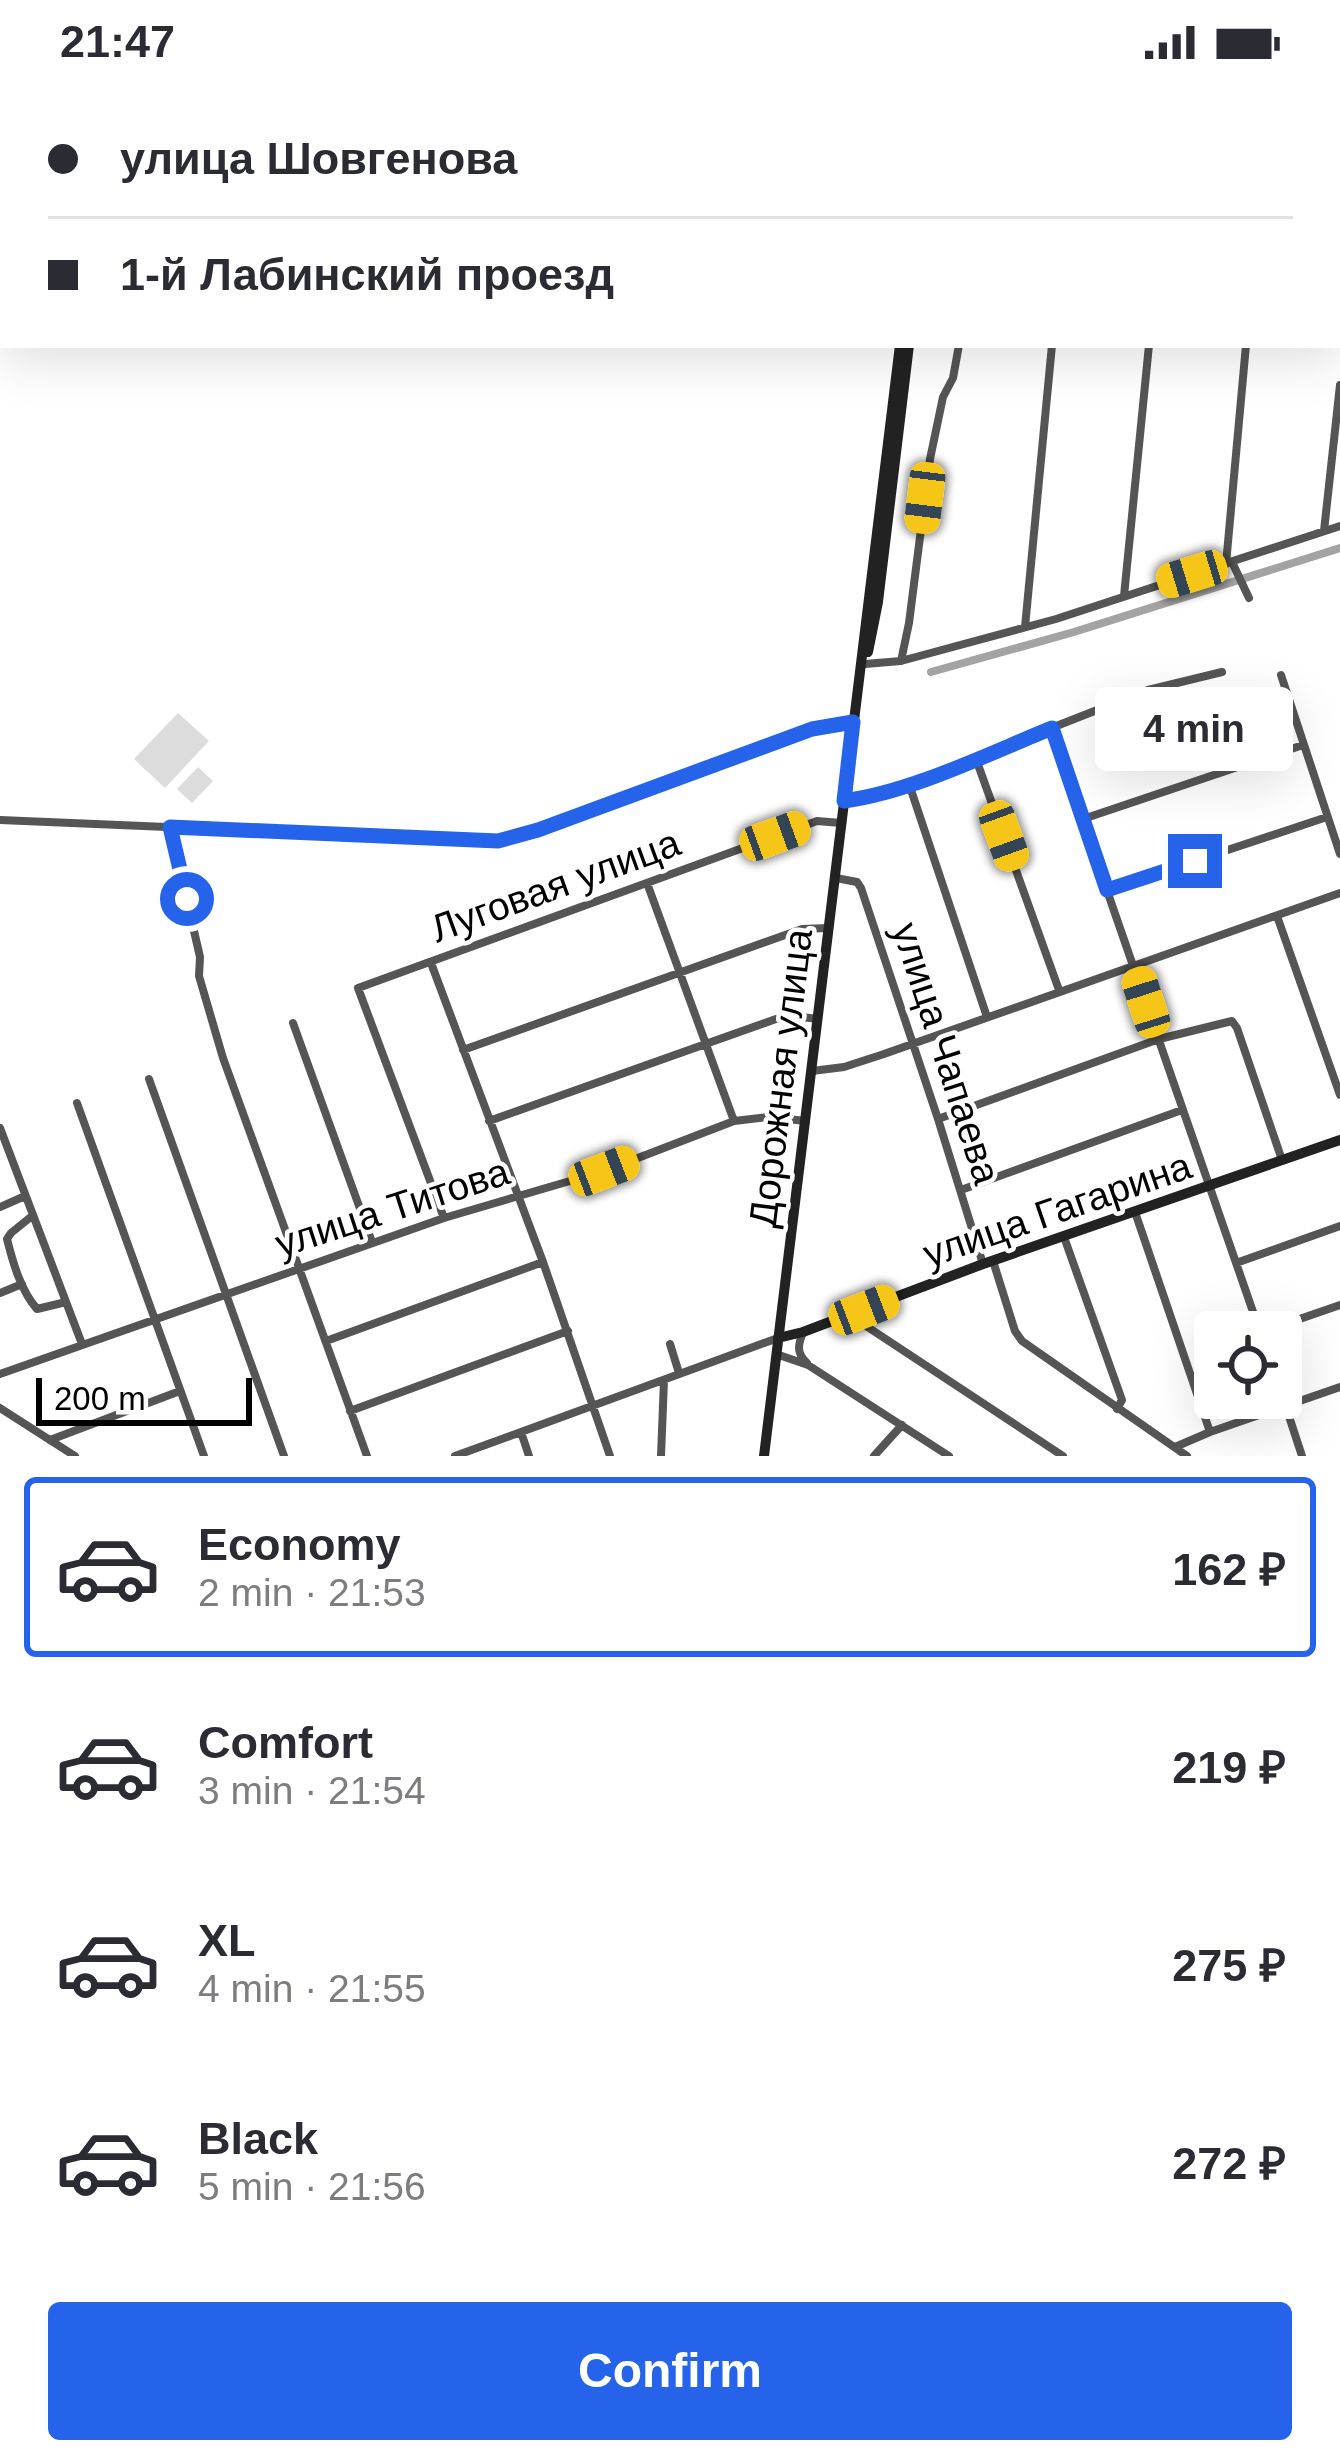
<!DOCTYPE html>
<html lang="en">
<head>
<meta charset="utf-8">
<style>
  body { margin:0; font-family:Helvetica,sans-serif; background:#f7f7f7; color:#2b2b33; height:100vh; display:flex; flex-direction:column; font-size:45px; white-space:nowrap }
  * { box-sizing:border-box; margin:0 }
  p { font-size:39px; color:#7c7c81 }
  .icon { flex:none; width:66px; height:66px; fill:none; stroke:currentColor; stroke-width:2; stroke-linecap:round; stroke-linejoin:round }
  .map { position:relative; height:1372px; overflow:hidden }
  .panel { display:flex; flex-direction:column; background:#fff; flex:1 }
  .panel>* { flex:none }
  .banner { position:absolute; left:0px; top:0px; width:1341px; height:264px; box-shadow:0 12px 48px #0002; display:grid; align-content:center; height:264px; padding:0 48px; background:#fff }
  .controls { position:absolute; left:1194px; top:1227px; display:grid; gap:24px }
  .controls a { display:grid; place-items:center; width:108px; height:108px; border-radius:12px; background:#fff; box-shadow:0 12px 48px #0002; font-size:60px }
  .scale { position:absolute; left:36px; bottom:30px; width:216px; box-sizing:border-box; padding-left:12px; border:6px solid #000; border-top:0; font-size:33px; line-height:42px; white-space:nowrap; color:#000; -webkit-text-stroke:9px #fff; paint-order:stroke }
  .end { position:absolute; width:54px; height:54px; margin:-27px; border:15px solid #2563eb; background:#fff; box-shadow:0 0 0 6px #fff }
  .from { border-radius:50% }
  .bubble { position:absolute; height:84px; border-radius:12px; background:#fff; box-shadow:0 12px 48px #0002; font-size:39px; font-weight:700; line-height:84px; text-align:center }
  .car { position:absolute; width:36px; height:72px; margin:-36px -18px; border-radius:15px; box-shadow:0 0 9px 3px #0007; background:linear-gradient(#f5c518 24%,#345 0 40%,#f5c518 0 76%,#345 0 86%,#f5c518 0) }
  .banner b { display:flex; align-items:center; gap:42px; height:114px; font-size:45px }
  .banner b+b { border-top:3px solid #e1e1e2 }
  .banner i { width:30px; height:30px; background:#2b2b33 }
  ul { padding:21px 0 0; list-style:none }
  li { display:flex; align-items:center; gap:36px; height:180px; margin:0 24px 18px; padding:0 24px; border:6px solid transparent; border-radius:12px }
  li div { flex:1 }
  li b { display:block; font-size:45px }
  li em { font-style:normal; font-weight:700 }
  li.selected { border-color:#2563eb }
  li>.icon { width:108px; height:108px; stroke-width:1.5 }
  .cta { display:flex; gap:24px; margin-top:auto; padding:24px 48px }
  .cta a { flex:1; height:138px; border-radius:12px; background:#2563eb; color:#fff; font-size:48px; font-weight:700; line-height:138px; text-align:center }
  .status { display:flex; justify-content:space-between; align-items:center; height:84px; padding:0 60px; background:#fff; direction:ltr }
  .status svg { height:33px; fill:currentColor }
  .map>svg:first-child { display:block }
</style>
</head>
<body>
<div class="status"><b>21:47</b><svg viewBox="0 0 49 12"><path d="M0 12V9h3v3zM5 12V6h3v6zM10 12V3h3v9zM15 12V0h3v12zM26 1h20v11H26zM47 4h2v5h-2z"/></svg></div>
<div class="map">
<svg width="1340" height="1372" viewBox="0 0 1340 1372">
  <rect width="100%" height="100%" fill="#fff"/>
  <path fill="#dcdcdc" d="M178,629l31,28 -44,47 -31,-29z
    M198,683l15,14 -21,22 -15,-14z"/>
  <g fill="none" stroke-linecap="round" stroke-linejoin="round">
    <path stroke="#a3a3a3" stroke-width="8" d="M931,588l143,-40 266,-84"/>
    <path stroke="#555" stroke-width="8" d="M739,0l5,3
      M318,3l3,-3
      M973,3v-3
      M1081,3v-3
      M1179,3l1,-3
      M1273,3v-3
      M1338,219h2
      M1324,447l16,-146
      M1232,478l17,36
      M1226,480l20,-219
      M1124,512l25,-251
      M1025,543l27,-282
      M901,577l8,-38 21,-164 13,-62 10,-19 6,-33
      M865,580l36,-3 155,-42 284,-93
      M1281,591l59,179
      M1051,645l209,603
      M976,675l83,231
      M909,700l78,233
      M844,717l23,-4 42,-13 239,-94 74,-18
      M1083,735l220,-74
      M0,736l498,21 46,-13 268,-99 41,-8
      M170,743l30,130 -1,19 24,82 144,398
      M836,794l21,4 4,6 77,231 45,145
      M647,799l87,238
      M1107,806l220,-73
      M1277,832l63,179
      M431,879l112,299 67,194
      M293,939l79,219
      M463,966l339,-121 26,-1
      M812,987l32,-4 40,-13 456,-161
      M149,995l135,377
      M77,1019l127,353
      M938,1035l221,-80 73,-18 5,7 45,132
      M489,1037l287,-102 18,-3 24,3
      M0,1044l82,216
      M961,1106l221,-80
      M0,1123l25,-11
      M1135,1128l75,220
      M32,1132l-21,17 -4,6c6,24 14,52 30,70l29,-7
      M444,1134l-86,-230 459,-167 24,2
      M1064,1153l58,163 -5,9
      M993,1177l22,70 7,10 165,115
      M1236,1179l104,-37
      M0,1209l22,-9
      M856,1229l7,11 200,132
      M803,1248c-5,13 -7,21 4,31
      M1262,1248l78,-27
      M326,1257l217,-79
      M670,1260l9,29
      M776,1270l32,11 141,91
      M0,1290l444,-156 160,-47 130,-50 34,-4 38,4
      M1281,1308l21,64
      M0,1324l75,48
      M350,1327l218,-80
      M521,1348l8,24
      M50,1356l130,-49
      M1175,1363l35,-15 130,-45
      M455,1372l323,-118
      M661,1372l3,-76
      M874,1372l28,-31"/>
    <path stroke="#222" stroke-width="10" d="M931,3l1,-3
      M941,3v-3
      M868,568l10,-50 31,-257
      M778,1254l25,-6 180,-68 357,-124
      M764,1372l136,-1111"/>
  </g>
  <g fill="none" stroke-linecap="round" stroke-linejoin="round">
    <path stroke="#2563eb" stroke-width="15" d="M187,815l-17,-72 328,14 40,-11 274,-101 41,-7 -9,79c67,-9 144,-47 208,-73l55,162 88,-29"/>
  </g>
  <g text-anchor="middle" stroke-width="9" stroke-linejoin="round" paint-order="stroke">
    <g font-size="39" fill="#000" stroke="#fff">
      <text transform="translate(555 801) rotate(-20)" y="14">Луговая улица</text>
      <text transform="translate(947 969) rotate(72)" y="14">улица Чапаева</text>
      <text transform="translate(780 994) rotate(-83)" y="14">Дорожная улица</text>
      <text transform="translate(392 1123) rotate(-18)" y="14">улица Титова</text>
      <text transform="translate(1057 1125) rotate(-19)" y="14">улица Гагарина</text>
    </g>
  </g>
</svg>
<div class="controls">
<a><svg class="icon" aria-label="locate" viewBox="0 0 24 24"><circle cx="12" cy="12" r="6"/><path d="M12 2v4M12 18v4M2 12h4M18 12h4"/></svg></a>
</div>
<div class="scale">200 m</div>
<i class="end from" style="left:187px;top:815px"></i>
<i class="end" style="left:1195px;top:777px"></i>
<div class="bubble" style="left:1095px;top:603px;width:198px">4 min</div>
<i class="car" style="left:925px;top:414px;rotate:187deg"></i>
<i class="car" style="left:1192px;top:490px;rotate:253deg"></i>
<i class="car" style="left:775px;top:752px;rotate:70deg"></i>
<i class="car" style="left:1004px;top:752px;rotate:160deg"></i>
<i class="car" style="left:1146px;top:918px;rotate:342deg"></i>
<i class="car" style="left:604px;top:1087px;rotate:69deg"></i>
<i class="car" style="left:864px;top:1226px;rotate:69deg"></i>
<div class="banner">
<b><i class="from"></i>улица Шовгенова</b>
<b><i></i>1-й Лабинский проезд</b>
</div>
</div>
<section class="panel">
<ul>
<li class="selected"><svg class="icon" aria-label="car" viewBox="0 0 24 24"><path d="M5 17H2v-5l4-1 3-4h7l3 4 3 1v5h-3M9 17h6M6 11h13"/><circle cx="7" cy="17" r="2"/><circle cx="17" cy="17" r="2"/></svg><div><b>Economy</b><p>2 min · 21:53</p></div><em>162 ₽</em></li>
<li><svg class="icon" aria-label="car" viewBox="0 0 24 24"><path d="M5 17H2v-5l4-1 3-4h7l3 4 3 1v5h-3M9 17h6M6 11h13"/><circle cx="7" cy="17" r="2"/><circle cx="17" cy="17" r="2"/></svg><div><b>Comfort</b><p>3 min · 21:54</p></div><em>219 ₽</em></li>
<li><svg class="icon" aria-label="car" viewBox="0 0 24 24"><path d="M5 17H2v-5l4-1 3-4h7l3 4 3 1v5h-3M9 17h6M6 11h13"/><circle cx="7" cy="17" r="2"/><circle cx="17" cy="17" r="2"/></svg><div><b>XL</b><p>4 min · 21:55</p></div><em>275 ₽</em></li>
<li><svg class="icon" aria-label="car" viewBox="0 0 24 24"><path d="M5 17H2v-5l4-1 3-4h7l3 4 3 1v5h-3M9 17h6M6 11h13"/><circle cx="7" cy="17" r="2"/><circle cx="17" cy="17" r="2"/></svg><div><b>Black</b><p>5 min · 21:56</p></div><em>272 ₽</em></li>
</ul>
<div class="cta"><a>Confirm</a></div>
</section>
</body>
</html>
